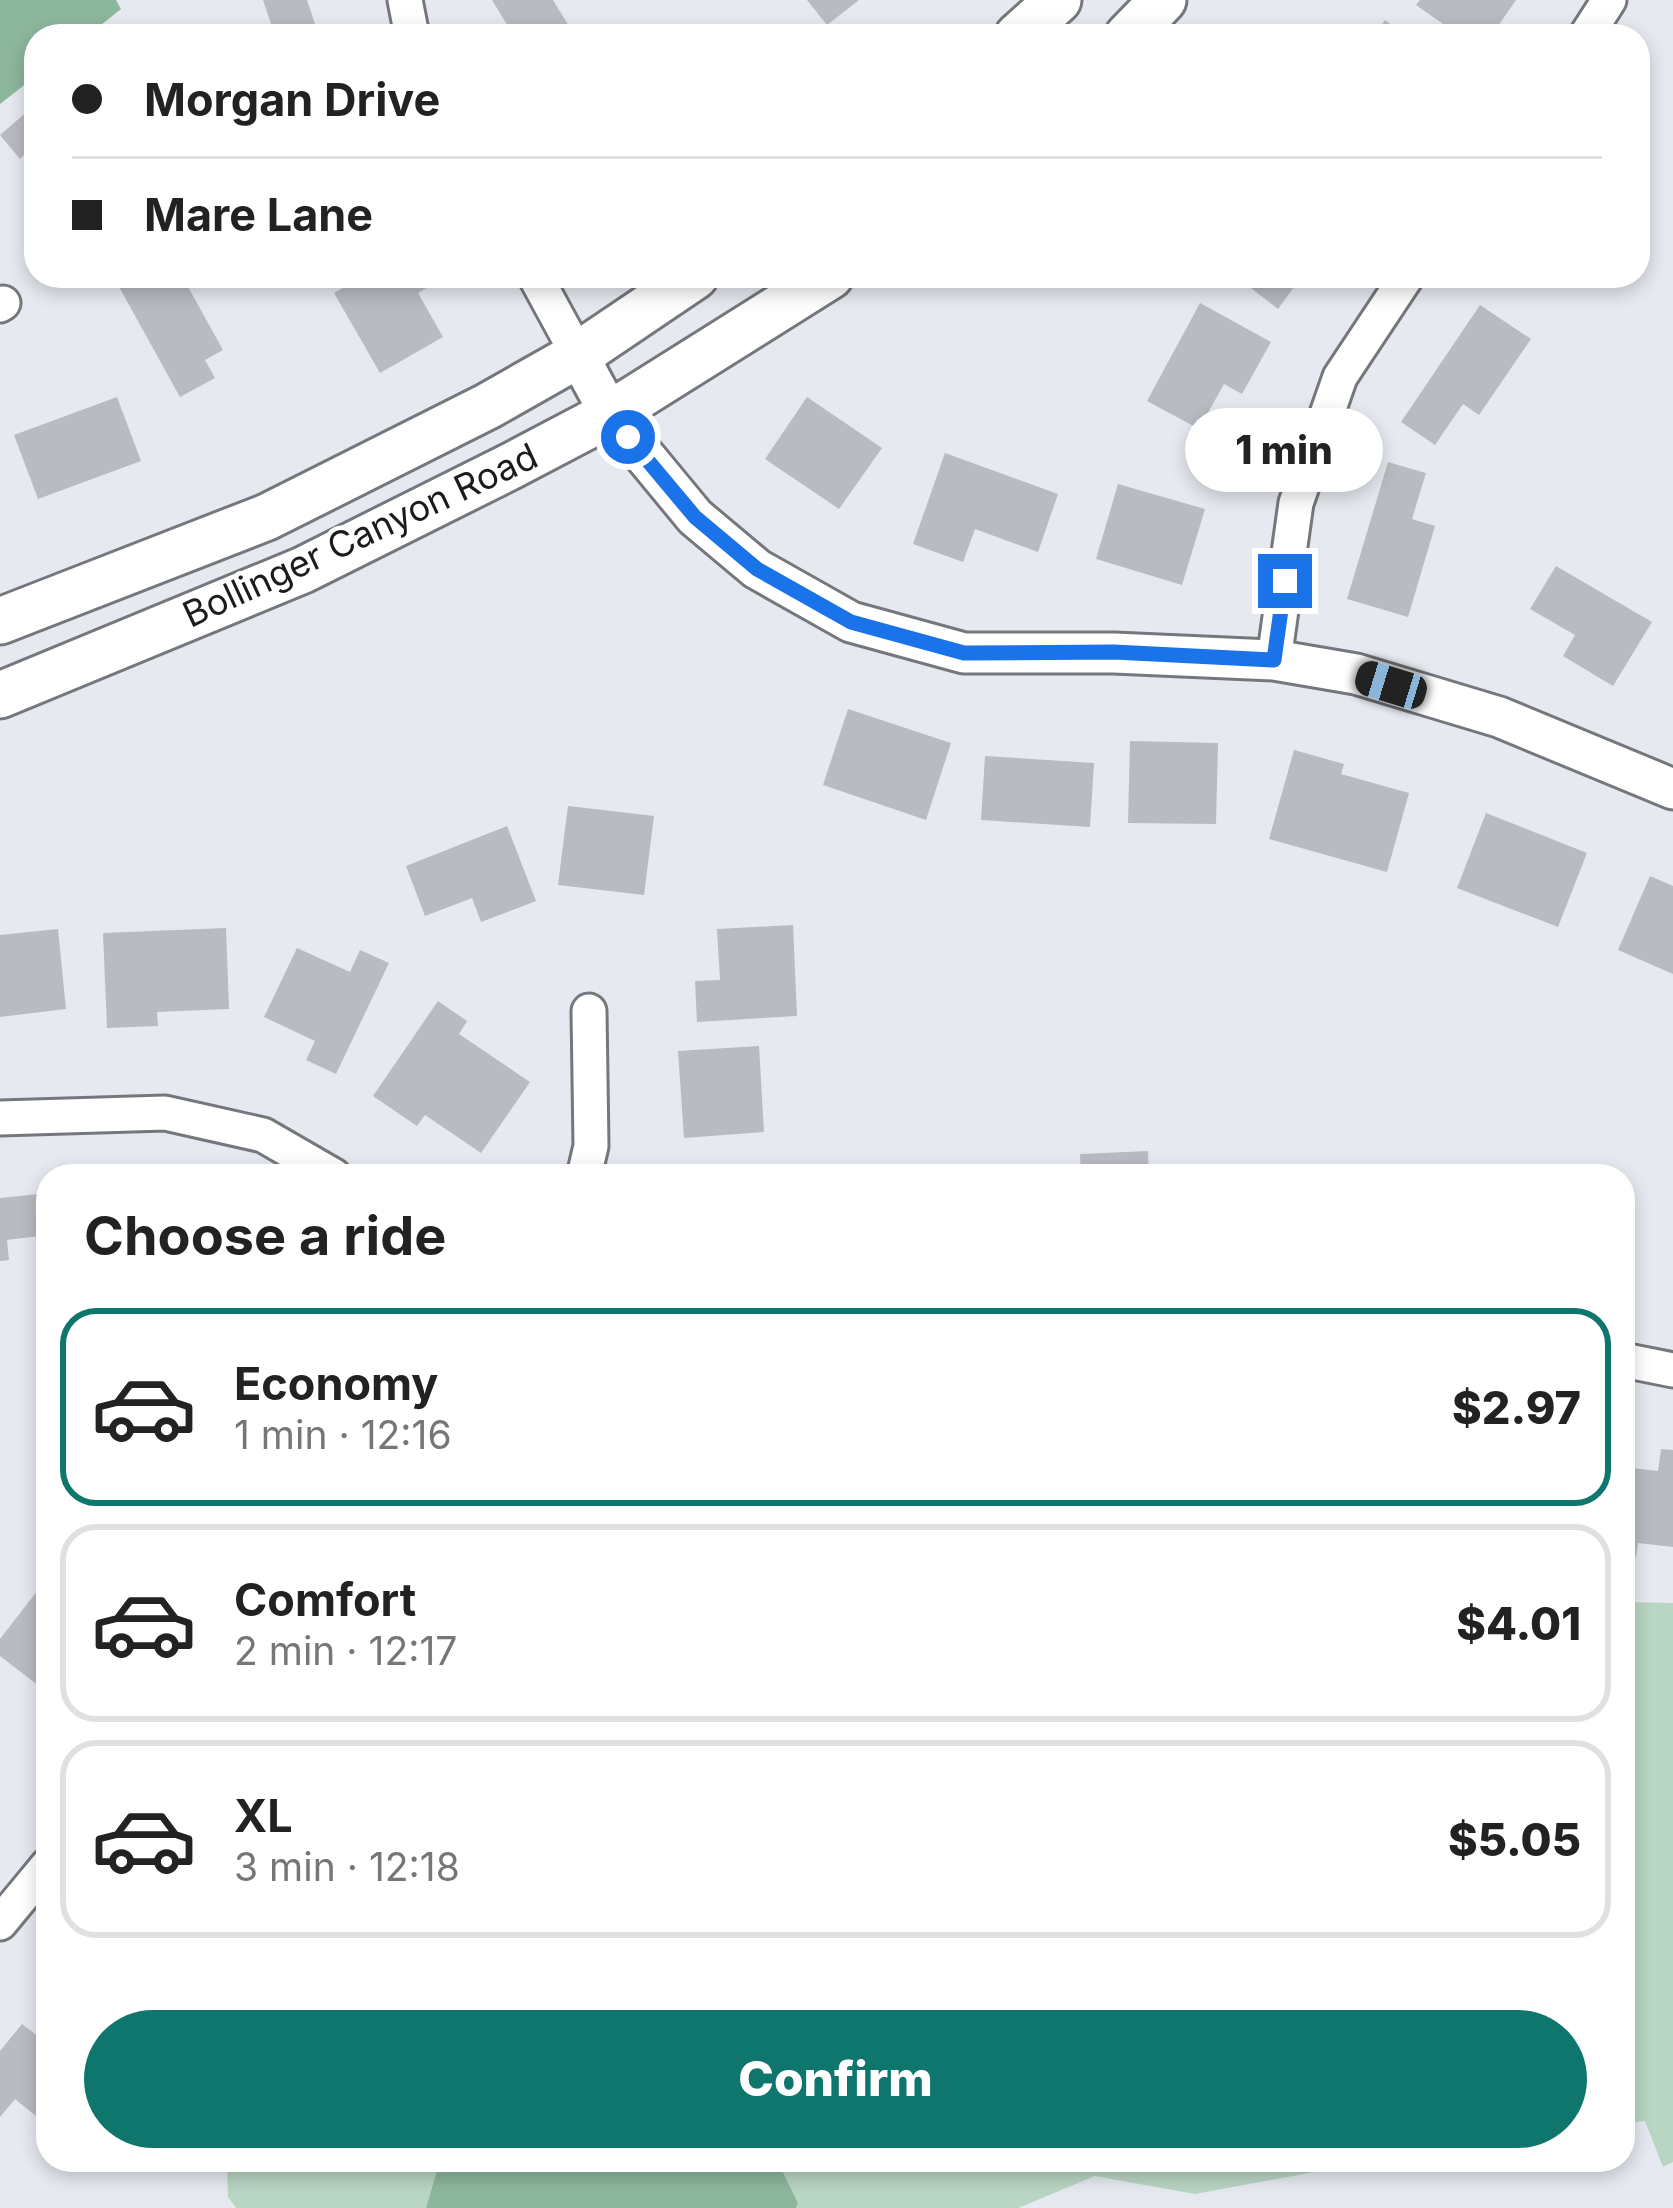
<!DOCTYPE html>
<html lang="en">
<head>
<meta charset="utf-8">
<style>
  body { margin:0; font-family:Inter,sans-serif; background:#f6f6f6; color:#222; height:100vh; display:flex; flex-direction:column; font-size:45px; white-space:nowrap }
  * { box-sizing:border-box; margin:0 }
  p { font-size:39px; color:#767676 }
  .icon { flex:none; width:66px; height:66px; fill:none; stroke:currentColor; stroke-width:2; stroke-linecap:round; stroke-linejoin:round }
  .map { position:relative; flex:1; overflow:hidden }
  .details { position:absolute; left:36px; top:1164px; width:1599px; height:1008px; display:flex; flex-direction:column; background:#fff; border-radius:36px; box-shadow:0 6px 18px #0003 }
  .details>* { flex:none }
  .hud { position:absolute; left:24px; top:24px; width:1626px; height:264px; border-radius:36px; box-shadow:0 6px 18px #0003; display:grid; align-content:center; height:264px; padding:0 48px; background:#fff }
  .end { position:absolute; width:54px; height:54px; margin:-27px; border:15px solid #1a73e8; background:#fff; box-shadow:0 0 0 6px #fff }
  .from { border-radius:50% }
  .bubble { position:absolute; height:84px; border-radius:42px; background:#fff; box-shadow:0 6px 18px #0003; font-size:39px; font-weight:800; line-height:84px; text-align:center }
  .car { position:absolute; width:36px; height:72px; margin:-36px -18px; border-radius:15px; box-shadow:0 0 9px 3px #0007; background:linear-gradient(#222 24%,#8ab4d8 0 40%,#222 0 76%,#8ab4d8 0 86%,#222 0) }
  .hud b { display:flex; align-items:center; gap:42px; height:114px; font-size:45px }
  .hud b+b { border-top:3px solid #e0e0e0 }
  .hud i { width:30px; height:30px; background:#222 }
  ul { padding:0; list-style:none }
  li { display:flex; align-items:center; gap:36px; height:198px; margin:0 24px 18px; padding:0 24px; border:6px solid #e0e0e0; border-radius:36px }
  li div { flex:1 }
  li b { display:block; font-size:45px }
  li em { font-style:normal; font-weight:800 }
  li.on { border-color:#0f766e }
  li>.icon { width:108px; height:108px; stroke-width:1.5 }
  h2 { padding:0 48px; font-size:54px; line-height:144px }
  .action { display:flex; gap:24px; margin-top:auto; padding:24px 48px }
  .action a { flex:1; height:138px; border-radius:72px; background:#0f766e; color:#fff; font-size:48px; font-weight:800; line-height:138px; text-align:center }
  .map>svg:first-child { display:block }
</style>
</head>
<body>
<div class="map">
<svg width="1673" height="2208" viewBox="0 0 1673 2208">
  <rect width="100%" height="100%" fill="#e6eaf0"/>
  <path fill="#b9d5c3" d="M1623,1602l50,1v559l-10,5 -18,-46 -22,2z
    M227,2160h213l-14,48h-190l-8,-11z
    M777,2160h602l-184,34 -100,-18 -77,32h-222l2,-5z"/>
  <path fill="#8db79c" d="M0,0h116l5,9 -34,27h-51v40l-36,28z
    M440,2160h337l21,43 -2,5h-370z"/>
  <path fill="#b8bbc1" d="M263,0h44l12,36h-44z
    M492,0h61l22,36h-61z
    M807,0h52l-32,25z
    M1420,0h96l-25,36h-31l-44,-31z
    M1385,20l21,16h-32z
    M36,104v61l-10,-12 -6,6 -20,-24z
    M113,276h69l41,74 -18,10 10,18 -35,19z
    M363,276h73l3,5 -21,12 25,44 -63,36 -46,-80z
    M1254,276h48l-24,33 -31,-24z
    M1200,303l71,39 -29,52 -18,-10 -25,45 -52,-28z
    M1480,305l51,34 -52,76 -16,-11 -28,41 -34,-23z
    M117,397l24,64 -103,38 -24,-64z
    M807,397l75,51 -43,61 -74,-50z
    M945,453l113,41 -20,58 -63,-23 -12,33 -50,-18z
    M1388,462l38,11 -14,46 23,7 -27,91 -61,-18z
    M1118,484l87,25 -23,76 -86,-26z
    M1556,566l96,56 -39,64 -50,-30 12,-21 -45,-26z
    M848,709l103,34 -25,77 -103,-35z
    M1130,741l88,2 -2,81 -88,-1z
    M1294,750l50,14 -3,10 68,19 -22,79 -118,-33z
    M985,756l109,7 -4,64 -109,-7z
    M568,806l86,10 -10,79 -86,-10z
    M1486,813l101,40 -29,74 -101,-39z
    M507,826l29,75 -55,21 -9,-24 -47,18 -19,-50z
    M1650,876l23,10v88l-55,-24z
    M793,925l4,91 -100,6 -2,-41 25,-1 -3,-51z
    M226,928l3,81 -72,3 1,14 -51,2 -4,-95z
    M58,929l8,80 -66,8v-82z
    M297,948l53,24 10,-22 29,13 -53,111 -30,-14 9,-19 -51,-24z
    M438,1001l29,20 -8,13 71,48 -49,71 -56,-38 -8,11 -44,-30z
    M759,1046l5,86 -80,6 -6,-87z
    M1148,1151l1,25h-68l-1,-22z
    M48,1193v42l-41,5 2,20 -9,1v-63z
    M1661,1449l12,1v97l-35,-4 -2,14 -13,-2v-88l35,4z
    M48,1577v97l-9,12 -39,-30v-17z
    M22,2024l26,20v82l-33,-27 -15,18v-66z"/>
  <g fill="none" stroke-linecap="round" stroke-linejoin="round">
    <g stroke="#74777c" stroke-width="39">
      <path id="minor" d="M405,0l7,36
        M1586,36l23,-36
        M535,276l43,79
        M0,305l3,-2
        M1274,660l22,-157 44,-126 67,-101
        M0,1118l165,-5 98,22 71,41
        M584,1176l7,-30 -2,-135
        M1623,1360l50,10
        M0,1923l48,-58"/>
    </g>
    <g stroke="#74777c" stroke-width="45">
      <path id="tertiary" d="M578,355l32,59 85,103 62,52 94,53 113,31h150l160,7 82,14 143,43 174,72"/>
    </g>
    <g stroke="#74777c" stroke-width="51">
      <path id="secondary" d="M1018,36l40,-36
        M1128,36l35,-36
        M0,621l267,-104 221,-111 90,-51 117,-79
        M0,695l303,-125 210,-105 97,-51 220,-138"/>
    </g>
    <use href="#minor" stroke="#fff" stroke-width="33"/>
    <use href="#tertiary" stroke="#fff" stroke-width="39"/>
    <use href="#secondary" stroke="#fff" stroke-width="45"/>
  </g>
  <g fill="none" stroke-linecap="round" stroke-linejoin="round">
    <path stroke="#1a73e8" stroke-width="15" d="M628,437l67,80 62,52 94,53 113,31 150,-1 160,8 11,-79"/>
  </g>
  <g text-anchor="middle" stroke-width="9" stroke-linejoin="round" paint-order="stroke">
    <g font-size="36" fill="#1a1b1d" stroke="#fff">
      <text transform="translate(360 535) rotate(-25)" y="13">Bollinger Canyon Road</text>
    </g>
  </g>
</svg>
<i class="end from" style="left:628px;top:437px"></i>
<i class="end" style="left:1285px;top:581px"></i>
<div class="bubble" style="left:1185px;top:408px;width:198px">1 min</div>
<i class="car" style="left:1391px;top:685px;rotate:287deg"></i>
<div class="hud">
<b><i class="from"></i>Morgan Drive</b>
<b><i></i>Mare Lane</b>
</div>
<section class="details">
<h2>Choose a ride</h2>
<ul>
<li class="on"><svg class="icon" aria-label="car" viewBox="0 0 24 24"><path d="M5 17H2v-5l4-1 3-4h7l3 4 3 1v5h-3M9 17h6M6 11h13"/><circle cx="7" cy="17" r="2"/><circle cx="17" cy="17" r="2"/></svg><div><b>Economy</b><p>1 min · 12:16</p></div><em>$2.97</em></li>
<li><svg class="icon" aria-label="car" viewBox="0 0 24 24"><path d="M5 17H2v-5l4-1 3-4h7l3 4 3 1v5h-3M9 17h6M6 11h13"/><circle cx="7" cy="17" r="2"/><circle cx="17" cy="17" r="2"/></svg><div><b>Comfort</b><p>2 min · 12:17</p></div><em>$4.01</em></li>
<li><svg class="icon" aria-label="car" viewBox="0 0 24 24"><path d="M5 17H2v-5l4-1 3-4h7l3 4 3 1v5h-3M9 17h6M6 11h13"/><circle cx="7" cy="17" r="2"/><circle cx="17" cy="17" r="2"/></svg><div><b>XL</b><p>3 min · 12:18</p></div><em>$5.05</em></li>
</ul>
<div class="action"><a>Confirm</a></div>
</section>
</div>
</body>
</html>
